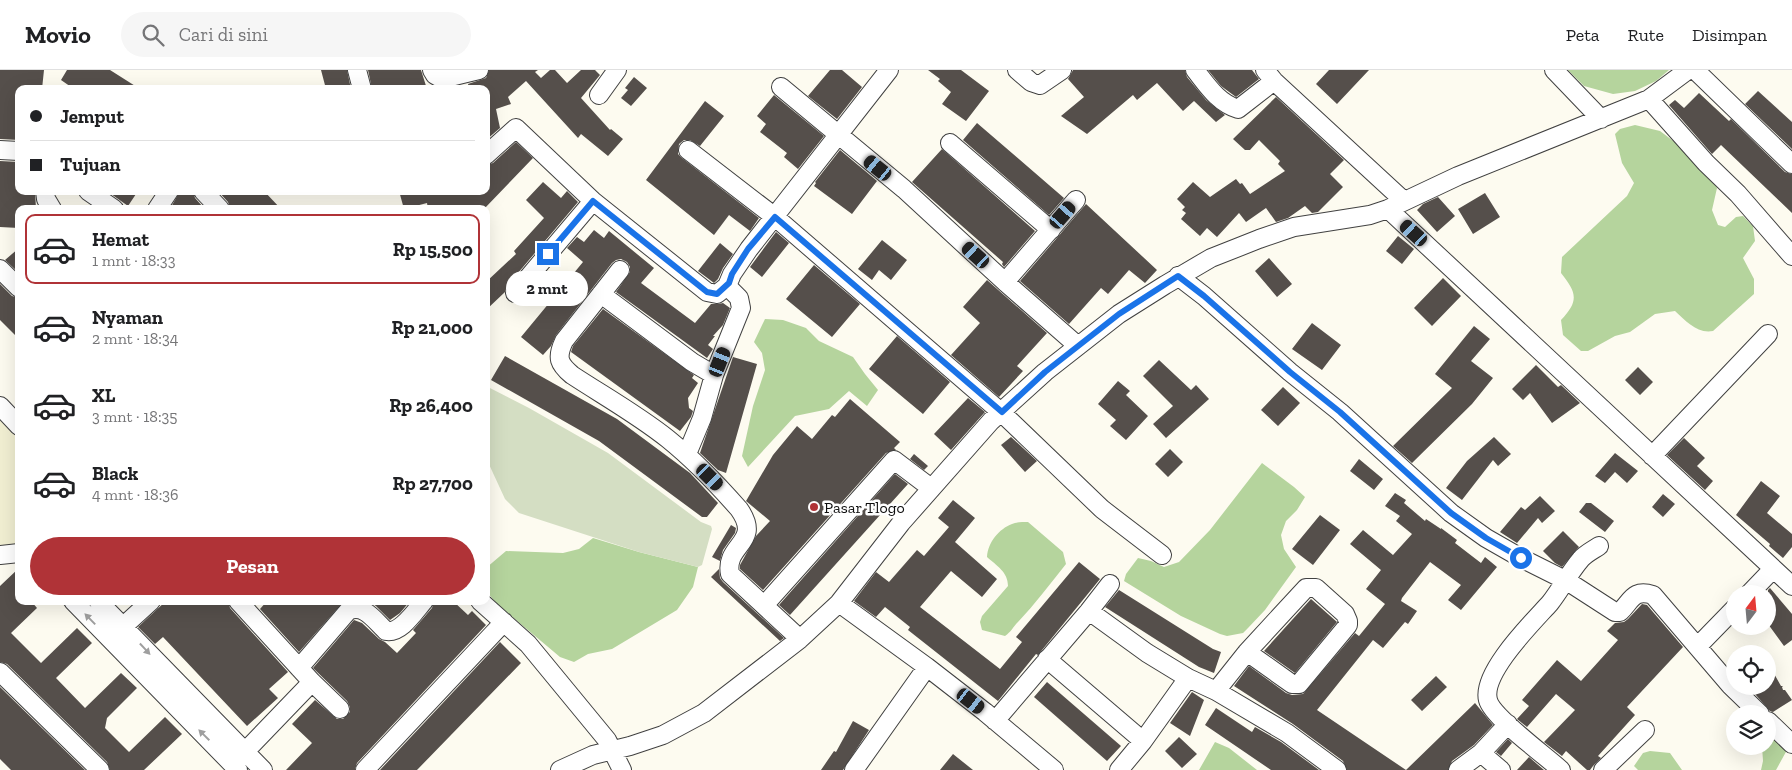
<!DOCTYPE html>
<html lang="id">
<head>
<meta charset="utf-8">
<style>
  body { margin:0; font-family:"Zilla Slab",serif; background:#f6f6f6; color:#202124; height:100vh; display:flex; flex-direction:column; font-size:19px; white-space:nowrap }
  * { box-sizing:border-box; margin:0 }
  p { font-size:16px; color:#757577 }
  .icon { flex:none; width:28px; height:28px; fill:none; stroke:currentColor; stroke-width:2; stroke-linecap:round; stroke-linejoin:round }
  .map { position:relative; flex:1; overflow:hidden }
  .panel { position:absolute; left:15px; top:135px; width:475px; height:400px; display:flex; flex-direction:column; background:#fff; border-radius:10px; box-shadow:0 5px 20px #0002 }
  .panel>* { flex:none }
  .banner { position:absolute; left:15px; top:15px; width:475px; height:110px; border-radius:10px; box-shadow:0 5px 20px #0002; display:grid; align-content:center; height:110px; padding:0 15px; background:#fff }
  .needle { width:32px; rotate:16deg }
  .controls { position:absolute; left:1726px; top:515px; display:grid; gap:10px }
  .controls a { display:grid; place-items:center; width:50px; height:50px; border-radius:50%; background:#fff; box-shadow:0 5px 20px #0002; font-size:25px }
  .end { position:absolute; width:22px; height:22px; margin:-11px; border:6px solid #1a73e8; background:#fff; box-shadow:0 0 0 2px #fff }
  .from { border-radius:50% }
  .bubble { position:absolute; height:35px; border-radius:18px; background:#fff; box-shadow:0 5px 20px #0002; font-size:16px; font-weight:700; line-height:35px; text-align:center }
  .car { position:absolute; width:15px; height:30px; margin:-15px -8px; border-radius:6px; box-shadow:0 0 4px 1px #0007; background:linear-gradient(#222 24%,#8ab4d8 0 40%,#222 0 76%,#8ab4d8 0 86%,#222 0) }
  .banner b { display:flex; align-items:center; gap:18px; height:48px; font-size:19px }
  .banner b+b { border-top:1px solid #e0e0e0 }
  .banner i { width:12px; height:12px; background:#202124 }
  ul { padding:9px 0 0; list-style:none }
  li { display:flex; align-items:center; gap:15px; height:70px; margin:0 10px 8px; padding:0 5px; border:2px solid transparent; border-radius:10px }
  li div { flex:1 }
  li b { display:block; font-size:19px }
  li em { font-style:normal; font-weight:700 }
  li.on { border-color:#b03337 }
  li>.icon { width:45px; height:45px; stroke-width:1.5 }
  .action { display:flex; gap:10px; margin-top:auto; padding:10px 15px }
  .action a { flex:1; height:58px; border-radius:30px; background:#b03337; color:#fff; font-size:20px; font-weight:700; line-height:58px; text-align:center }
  header { display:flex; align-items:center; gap:30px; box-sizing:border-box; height:70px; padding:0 25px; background:#fff; border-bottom:1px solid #e0e0e0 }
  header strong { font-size:24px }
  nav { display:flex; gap:28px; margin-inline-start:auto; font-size:18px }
  .search { width:350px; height:45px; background:#f6f6f6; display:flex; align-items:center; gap:12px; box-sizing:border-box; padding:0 18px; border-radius:28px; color:#757577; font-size:19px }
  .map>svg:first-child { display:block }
</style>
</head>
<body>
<header>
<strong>Movio</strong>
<div class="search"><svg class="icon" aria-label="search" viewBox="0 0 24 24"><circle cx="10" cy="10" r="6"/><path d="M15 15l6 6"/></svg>Cari di sini</div>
<nav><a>Peta</a><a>Rute</a><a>Disimpan</a></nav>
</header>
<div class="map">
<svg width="1792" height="700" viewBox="0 0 1792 700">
  <rect width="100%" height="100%" fill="#fdfbf0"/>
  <path fill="#f1efd2" d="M0,350l19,19v106l-19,1z"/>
  <path fill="#b5d49d" d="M1568,0h101l-13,11 -21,10 -22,3 -29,-8z
    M1635,55l25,6 40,30 17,27 -5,22 6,15 7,2 11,-10 7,-1 10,10 2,15 -12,17 11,21v15l-41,37c-16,3 -27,-10 -38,-20l-20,3 -25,18 -15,4 -27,15h-7l-18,-16 -2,-15c18,-19 16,-27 0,-47l1,-16 65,-61 7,-13 -12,-20 -7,-29 5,-5z
    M765,249l18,1 23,8 13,13 34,16 12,17 13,16 -11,16 -18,-15 -20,18 -34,7 -47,51 -6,-11 11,-50 12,-36 -3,-17 -8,-11z
    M1262,393l32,24 11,10 -8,13 -11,11 -5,14 3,14 12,18 -31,43 -17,18 -5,5 -16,3 -7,-2 -39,-18 -57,-35 2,-7 12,-16 13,3 13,6 15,-5 31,-32z
    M1028,452l35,30 3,12c-16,20 -31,40 -48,58 -5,5 -7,10 -13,14l-23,-6 -2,-8 2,-6 26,-30c0,-14 -11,-20 -21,-29 1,-15 12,-28 25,-33 5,-2 11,-2 16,-2z
    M593,468l46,14 59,15 -5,20 -16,23 -65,39 -24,5 -14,8 -14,-5 -63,-53 -11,-13v-23l20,-17 57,2 16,-4z
    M1771,666l16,14 -11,20h-15l2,-9 -1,-15h6v-8z
    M1215,672l14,6 28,22h-58z
    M1650,681l20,2 12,17h-44l-4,-4 9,-13z"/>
  <path fill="#d4dec3" d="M486,316l43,22 79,45 93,69 10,4 1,3 -10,36 -4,2 -59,-15 -120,-39 -14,-14 -18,-39z"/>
  <path fill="#554f4b" d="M0,0h44l-2,19h-23v51l-19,-1z
    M67,0h43l30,19h-66l-13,-9z
    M321,0h26l4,19h-25z
    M368,0h53l6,19h-55z
    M489,0h49l-3,2 6,6 9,-8h5l12,13 14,-13h14l5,5 -19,23 29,32 1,-1 12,10 -15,17 -27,-22 -3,4 -52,-57 -18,16 3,7 -15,5 4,19 -14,12v-51h-17l-1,-5 18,-6z
    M830,0h12l20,17 -25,32 -29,-23z
    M928,0h33l28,21 -23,30 -24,-17 9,-12 -13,-11 2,-2z
    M1073,0h112l2,7 19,23 19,15 -9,7 -22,-21 -11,10 -26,-28 -20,17 -4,-5 -46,39 -26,-18 23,-19 -16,-18z
    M1208,0h44l7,9 -23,18 -15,-11z
    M1329,0h40l-32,34 -21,-20z
    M634,7l13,11 -16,18 -10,-8 7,-8 -3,-2z
    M1758,21l34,31v27l-47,-45z
    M1699,23l30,28 2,-2 54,53 7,2v39l-71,-68 -9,9 -43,-49 6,-5 9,8z
    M774,25l50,41 -26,33 -14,-12 3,-4 -27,-21 6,-8 -9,-8z
    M1276,27l68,63 -14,14 13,13 -25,25 -6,1 -7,-7 -17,12 -12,4 -10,-14 -20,14 -7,-9 -22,24 -10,-9 -7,8 -19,-17 5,-6 -4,-3 3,-3 -8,-8 16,-17 17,15 26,-18 4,5 2,-1 8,11 35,-23 -7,-7 2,-3 -21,-21 -9,10h-5l-12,-11z
    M705,31l19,15 -24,30 -10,-6h-6l-5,4 -1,10 4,4 77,60 -9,13 -21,-16 -15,20 -68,-55z
    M977,53l87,75 -15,17 -86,-75z
    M516,72l17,16 -49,51h-56l-1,-6 -23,6 -5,-18h87v-26l7,-2z
    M942,79l93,82 -31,36 -2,-3 1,-2 -91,-80z
    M840,80l37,31 -25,33 -38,-28 2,-3 -1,-1z
    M0,91l19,1v29h16l1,18h-17v19l-19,-1z
    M543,112l18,16 6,-7 11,11 -71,84 -2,6 -19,18v-28l30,-28 -2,-3 30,-33 -18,-18z
    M107,121h31l-10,15z
    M180,121h13l2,7 8,9 -1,2h-32z
    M218,121h46l17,18h-51l-2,-7z
    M1485,123l15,24 -27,17 -15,-25z
    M1438,127l17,19 -18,16 -20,-22 6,-6z
    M1086,134l71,66 -12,13 -16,-13 -21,24 -7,-6 -32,36 -49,-43z
    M594,160l10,8 5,-7 45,37 -13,15 54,40 16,-19h8l4,-1 7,5 -7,17 -10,11h2l-7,9 5,4 -6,9 -91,-66 14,-20v-5l-3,-5 -6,-3 -5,1 -4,3 -56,72 -5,11 -8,9 -22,-18 62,-75 -16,-14 10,-11 7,5z
    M776,162l13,11 -27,34 -12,-10z
    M1398,166l16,13 -12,15 -16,-13z
    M882,170l25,20 -16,20 -12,-10 -7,10 -14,-11z
    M720,173l13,11 -10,14 -5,11 -4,4 -16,-12z
    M19,178v25l-14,-13z
    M1269,188l23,26 -15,13 -22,-26z
    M814,195l46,39 -28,33 -46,-38z
    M1443,208l18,18 -29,30 -18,-18z
    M987,210l60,53 -30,33 6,5 -24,26 -48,-42 29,-32 -17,-16z
    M0,214l12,12 7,2v41l-19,-19z
    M603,239l91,66 -2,3 6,5 -10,15 1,10 4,3 -2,6 -11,14 -109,-79 2,-6z
    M1312,253l29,22 -19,25 -30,-21z
    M1474,256l16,13 -19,22 22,17 -21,26 -60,59 -19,-17 59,-58 -17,-14z
    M897,266l53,46 -27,32 -54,-45z
    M505,286l112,63 73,54 28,30 -11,14h-5l-103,-76 -108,-61z
    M733,287l24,7 -31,109 -8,-3 -18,-17z
    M1159,290l32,30 5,-5 13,14 -43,39 -13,-14 20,-18 -30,-30z
    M1536,295l22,22 3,-2 19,18 -28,20 -22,-30 -7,7 -11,-11z
    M1638,297l15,15 -13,13 -15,-15z
    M1118,311l12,10 -4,4 22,21 -22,24 -16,-14 6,-6 -18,-16z
    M1283,317l17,16 -22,23 -17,-16z
    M968,328l17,14 -34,38 -17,-16z
    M850,329l50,43 -6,6 2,2 -10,3 -123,137 -23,-21v-4l16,-29 14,-15 -24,-20 27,-46 24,-29 15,13 20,-24 3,2z
    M1011,367l26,24 -12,11 -24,-27z
    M1494,367l17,17 -13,12 -5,-6 -31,40 -16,-12 21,-27z
    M1684,368l21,20 -8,8 16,15 -8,9 -38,-35z
    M1170,379l13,13 -15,15 -13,-13z
    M1615,383l23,18 -11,12 -12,-11 -10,11 -10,-7z
    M914,384l14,12 -4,4 -14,-11z
    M1359,389l24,20 -9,11 -24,-19z
    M895,404l13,10 -118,131 -11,-10z
    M1761,411l19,15 -13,17 25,21v13l-9,11 -14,-12 1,-2 -34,-29z
    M1395,423l11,7 -2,3 21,18 1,-2 15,10v-1l16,12 -2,3 26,20 4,-6 12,10 -36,43 -13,-10 13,-15 -31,-23 -28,36 -1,3 16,10 -9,13 -3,-2 -22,26 -10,-8 -56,70 89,60h-59l-4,-9 -50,-37 -59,-38 15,-20 37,27 6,2 11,-1 52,-61 4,3 26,-32 -19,-15 15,-19 -31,-26 13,-14 30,25 19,-21 -16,-13 4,-5 -15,-10z
    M1663,424l12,10 -12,13 -11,-10z
    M1540,426l15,15 -13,12 -4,-5 -21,25 -17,-11 21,-25 4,3z
    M953,430l22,18 -20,24 42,37 -15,18 -31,-26 -31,36 80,62 22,-27 -6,-5 63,-75 21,17 -62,76 -2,-1 -38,47 -90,-71 2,-3 -25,-20 -9,10 -22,-16 22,-29 13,10 28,-32 7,6 25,-29 -11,-9z
    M1586,433h5l23,18 -9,11 -26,-20z
    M1320,445l20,15 -27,35 -21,-16z
    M731,455l5,3 -1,5 -12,17 -3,11 -8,-4z
    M1563,461l16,16 -17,20 -7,-4 -12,-12z
    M19,498v33h12l6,7 -26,25 30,30 36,-35 15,15 -36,35 29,30 36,-35 16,15 -30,30 -2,10 24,24 36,-35 17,17 -38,36h-34l-3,-8 -100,-98 -7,-2v-76z
    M719,499l1,9 3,4 61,56 -4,3 -69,-64z
    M1770,518l22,26v26l-8,6 -16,-22v-34z
    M1119,520l94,59 8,3 -7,21 -15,-6 -94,-60z
    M1311,529l26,23 -42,51 -31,-22z
    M166,531h62l2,7 58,64 -19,17 9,9 -31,28 -84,-89 -8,7 -17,-17z
    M267,531h77l-45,51 -39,-43z
    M368,531h42l-10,12 -10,7 -14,-14z
    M434,531h19l15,14 4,-4 14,14 -129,138 -2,7h-69l26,-27 -20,-19 23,-24 22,19h6l7,-7v-5l-3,-6 -34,-33 41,-48 8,3 17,16 6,3 12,11 19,-20 -3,-3 19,-22z
    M1642,534l5,1 36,42 -56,60 8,8 -37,41 3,2 -8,8 -3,4h-3l-21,-19 -4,5 -18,-14 31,-32 -19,-16 -29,33 -10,-8 12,-13 -7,-6 35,-40 24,21 37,-41 -11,-9 8,-8 9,-1 4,-3z
    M500,572l21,21 -104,107h-37z
    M1768,593l13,23h2l-1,1 1,3h2l7,10 -19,12 -3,-1 -22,-25h20z
    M1436,606l11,11 -25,24 -11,-11z
    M1047,612l74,64 -14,15 -73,-64z
    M0,617l85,83h-74l-11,-11z
    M1192,622l12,8 -14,36 -20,-13z
    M1475,633l18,22 -19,20 -22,16 -4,9h-42z
    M1216,638l36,24 3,-5 26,15 38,28h-48l-66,-45z
    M853,651l16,9 -26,40h-22l13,-19 2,1z
    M1179,667l18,17 -15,14 -17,-17z
    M1508,669l4,4 -11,13 -5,-4z
    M953,684l20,16h-33z
    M1529,687l8,7 7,6h-27z"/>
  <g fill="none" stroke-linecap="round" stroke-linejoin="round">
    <g stroke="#414141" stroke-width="20">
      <path id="minor" d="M357,0l5,19
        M432,0l3,5 7,4 37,-9
        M1017,0l14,12 9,3 22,-15
        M1195,0c12,15 23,33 43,39l36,-28
        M1265,0l9,11 130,120
        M1554,0l47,49
        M1695,0l97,94
        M781,17l123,102 101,93 73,64
        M599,25l18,-25
        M1649,29l57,64 32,31 54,62
        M950,73l101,87
        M0,80l19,1
        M688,80l87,67 227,196 100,96 60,46
        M486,85l30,-27 77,73 114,91 10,2 10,-8
        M45,121l1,8 6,10
        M88,121l26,18
        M203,121l17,18
        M157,139l12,-18
        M1388,139l404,377
        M0,199l19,19
        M620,200l-56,71c-8,17 -5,23 8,34 32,21 66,40 96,64 26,21 49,45 71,70 24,34 -15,35 -9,65l70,65
        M1178,206l26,20 86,76 50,40 111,101 35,25 35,20 46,23 48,31h5c12,-12 13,-23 33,-17l77,90 30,29
        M1005,212l71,-82
        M515,223l78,-92
        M601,224l91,68 22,13 -12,43 -15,36
        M714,305l27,-67 -2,-10 -12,-12 5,-12 17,-25 140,-179
        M0,336l19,20
        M1652,386l116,-122
        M0,485l19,-2
        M1749,524l24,-25
        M73,531l165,169
        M98,531l165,169
        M238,531l74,81 28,27
        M480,531l48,43 79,96 15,30
        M768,531l126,-141 37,28
        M839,533l88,64 58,45 69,58
        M1089,541l21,-27
        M116,563l35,-32
        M1698,576l37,-38
        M1047,589l96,82
        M299,598l49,-57c16,-8 27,10 38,20 15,3 29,-20 38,-30
        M0,602l100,98
        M1216,621l31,-39 59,-64h10l29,26 3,7v4l-49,59h-7l-45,-32
        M995,651l94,-110 58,42 41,25 28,13 71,42 50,37
        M1768,651l24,23
        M1481,683l27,-29
        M236,691l76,-79
        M365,700l139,-148
        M560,700l33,-15 37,-9 33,-11 41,-22 96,-74 39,-36 62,-80 90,-102 54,-49 74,-58 46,-29 46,-27 48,-19 35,-12 76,-12 18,-6 70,-33 191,-77 39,-29
        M854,700l73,-103
        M1119,700l24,-29 45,-63
        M1458,700l23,-17 20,17
        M1561,700c-15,-14 -69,-53 -73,-70 -7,-27 45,-78 62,-97 11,-14 19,-30 31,-44 4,-5 12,-9 18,-13
        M1603,700l42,-40"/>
    </g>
    <use href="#minor" stroke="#fff" stroke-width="18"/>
  </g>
  <defs><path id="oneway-solid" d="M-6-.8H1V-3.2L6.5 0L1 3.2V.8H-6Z" transform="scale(1.25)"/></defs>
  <g fill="#9f9f9f">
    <use href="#oneway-solid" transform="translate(90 549) rotate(-134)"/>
    <use href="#oneway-solid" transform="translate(145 579) rotate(47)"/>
    <use href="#oneway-solid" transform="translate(204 665) rotate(-135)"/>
  </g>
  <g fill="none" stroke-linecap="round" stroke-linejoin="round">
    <path stroke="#1a73e8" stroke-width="6" d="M548,184l45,-53 114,91 10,2 12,-11 3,-9 16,-25 27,-32 227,195 43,-40 74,-58 59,-38 26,20 86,76 50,40 111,101 35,25 35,20"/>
  </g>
  <circle fill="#b03337" stroke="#fff" stroke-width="2" cx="814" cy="437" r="5"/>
  <g text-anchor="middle" stroke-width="5" stroke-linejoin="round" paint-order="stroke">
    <g font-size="16" fill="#0e0e0e" stroke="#fff" text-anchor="start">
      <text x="824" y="443">Pasar Tlogo</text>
    </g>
  </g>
</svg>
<div class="controls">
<a><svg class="needle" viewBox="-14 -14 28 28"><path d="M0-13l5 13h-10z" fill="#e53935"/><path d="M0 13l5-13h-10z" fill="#757577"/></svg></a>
<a><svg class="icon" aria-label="locate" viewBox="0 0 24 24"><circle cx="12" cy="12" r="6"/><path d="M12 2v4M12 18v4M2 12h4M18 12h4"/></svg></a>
<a><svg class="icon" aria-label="layers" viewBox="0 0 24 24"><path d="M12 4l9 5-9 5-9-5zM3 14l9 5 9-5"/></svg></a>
</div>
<i class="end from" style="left:1521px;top:488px"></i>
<i class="end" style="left:548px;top:184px"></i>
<div class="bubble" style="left:506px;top:201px;width:82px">2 mnt</div>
<i class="car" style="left:878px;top:98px;rotate:309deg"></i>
<i class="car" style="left:1063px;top:145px;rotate:41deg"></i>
<i class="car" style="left:1414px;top:163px;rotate:312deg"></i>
<i class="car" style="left:976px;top:185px;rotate:312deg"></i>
<i class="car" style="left:720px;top:292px;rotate:22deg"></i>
<i class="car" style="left:710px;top:407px;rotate:135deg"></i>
<i class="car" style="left:971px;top:631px;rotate:128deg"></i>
<div class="banner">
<b><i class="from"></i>Jemput</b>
<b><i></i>Tujuan</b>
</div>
<section class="panel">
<ul>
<li class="on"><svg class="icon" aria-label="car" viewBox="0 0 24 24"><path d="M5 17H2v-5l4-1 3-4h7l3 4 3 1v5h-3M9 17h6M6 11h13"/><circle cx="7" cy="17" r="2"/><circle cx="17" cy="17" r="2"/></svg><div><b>Hemat</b><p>1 mnt · 18:33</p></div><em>Rp 15,500</em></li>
<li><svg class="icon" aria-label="car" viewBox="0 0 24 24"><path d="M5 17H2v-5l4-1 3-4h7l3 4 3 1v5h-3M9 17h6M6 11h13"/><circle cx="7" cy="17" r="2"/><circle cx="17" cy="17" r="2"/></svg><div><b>Nyaman</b><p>2 mnt · 18:34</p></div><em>Rp 21,000</em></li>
<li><svg class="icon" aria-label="car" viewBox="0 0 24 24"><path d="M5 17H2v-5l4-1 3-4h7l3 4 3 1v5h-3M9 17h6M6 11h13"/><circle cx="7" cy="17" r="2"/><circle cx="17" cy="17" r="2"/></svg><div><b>XL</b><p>3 mnt · 18:35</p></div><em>Rp 26,400</em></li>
<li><svg class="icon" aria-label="car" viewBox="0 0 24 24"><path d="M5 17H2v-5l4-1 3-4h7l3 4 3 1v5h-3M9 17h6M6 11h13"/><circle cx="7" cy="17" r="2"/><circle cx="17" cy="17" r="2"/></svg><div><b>Black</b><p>4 mnt · 18:36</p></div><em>Rp 27,700</em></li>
</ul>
<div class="action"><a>Pesan</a></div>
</section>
</div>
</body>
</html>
